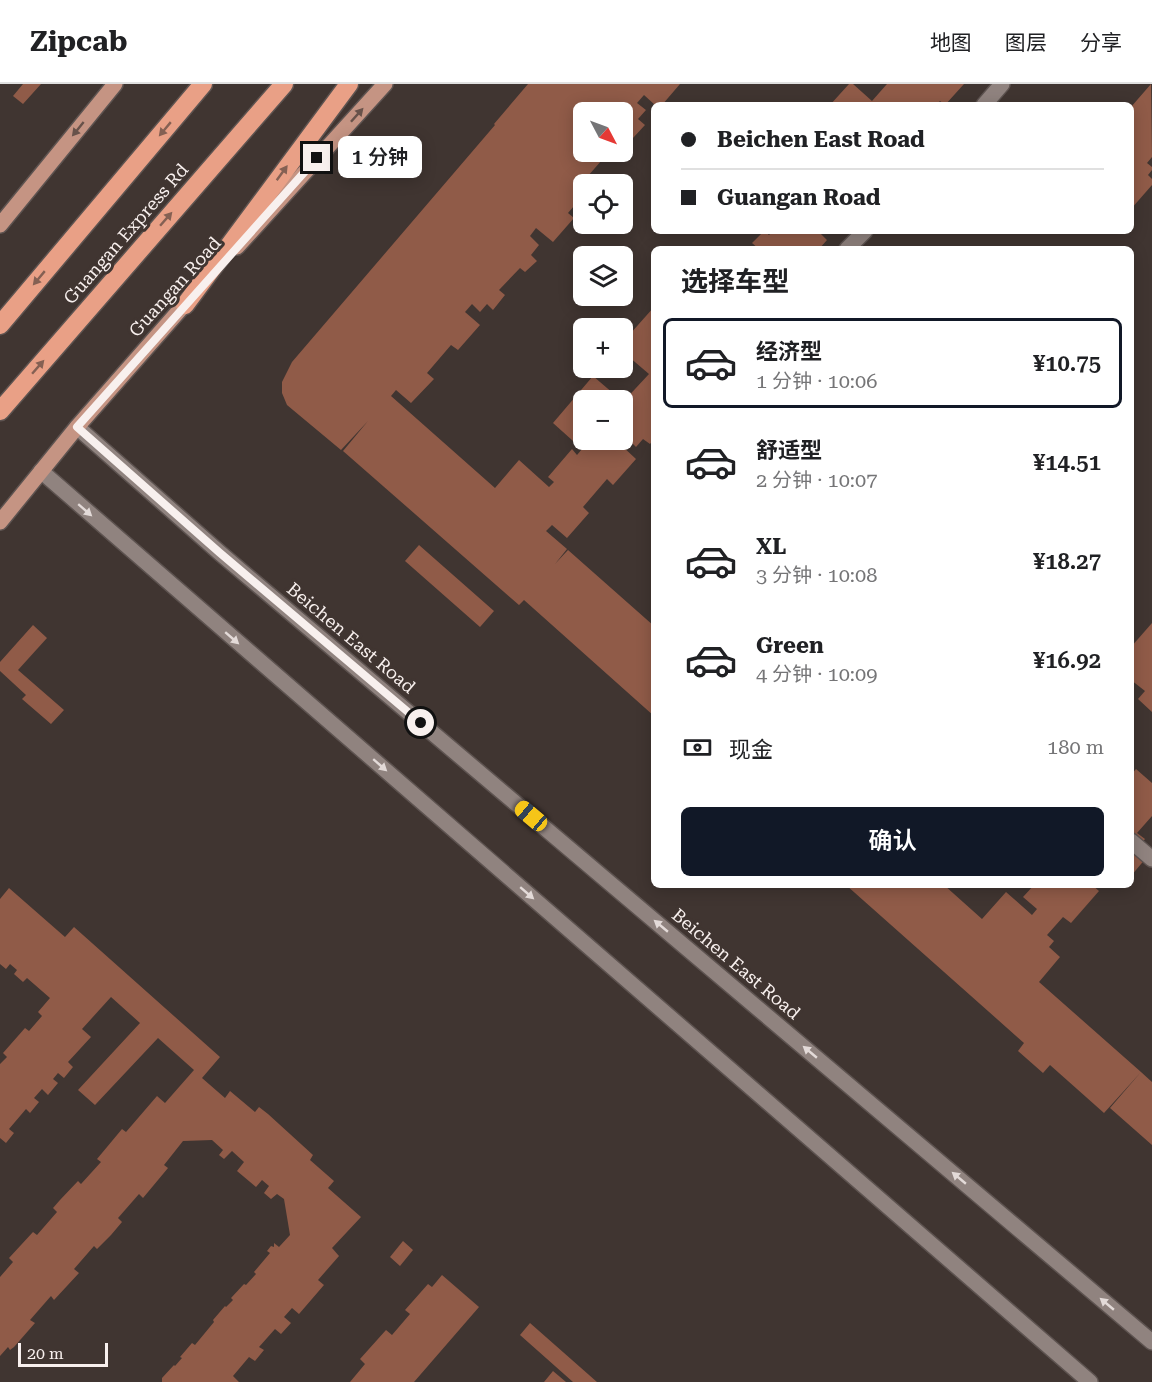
<!DOCTYPE html>
<html lang="zh">
<head>
<meta charset="utf-8">
<style>
  body { margin:0; font-family:"Roboto Serif","Noto Sans SC",serif; background:#f6f6f6; color:#202124; height:100vh; display:flex; flex-direction:column; font-size:22px; white-space:nowrap }
  * { box-sizing:border-box; margin:0 }
  p { font-size:20px; color:#757577 }
  .icon { flex:none; width:33px; height:33px; fill:none; stroke:currentColor; stroke-width:2; stroke-linecap:round; stroke-linejoin:round }
  .map { position:relative; flex:1; overflow:hidden }
  .panel { position:absolute; left:651px; top:162px; width:483px; height:642px; display:flex; flex-direction:column; background:#fff; border-radius:9px; box-shadow:0 3px 15px #0003 }
  .panel>* { flex:none }
  .top-card { position:absolute; left:651px; top:18px; width:483px; height:132px; border-radius:9px; box-shadow:0 3px 15px #0003; display:grid; align-content:center; height:132px; padding:0 30px; background:#fff }
  .needle { width:39px; rotate:131deg }
  .tools { position:absolute; left:573px; top:18px; display:grid; gap:12px }
  .tools a { display:grid; place-items:center; width:60px; height:60px; border-radius:9px; background:#fff; box-shadow:0 3px 15px #0003; font-size:30px }
  .scale { position:absolute; left:18px; bottom:15px; width:90px; box-sizing:border-box; padding-left:6px; border:3px solid #f8f0ee; border-top:0; font-size:16px; line-height:21px; white-space:nowrap; color:#f8f0ee; -webkit-text-stroke:4px #403531; paint-order:stroke }
  .end { position:absolute; width:27px; height:27px; margin:-14px; border:8px solid #f8f0ee; background:#111; box-shadow:0 0 0 3px #111 }
  .from { border-radius:50% }
  .bubble { position:absolute; height:42px; border-radius:9px; background:#fff; box-shadow:0 3px 15px #0003; font-size:20px; font-weight:600; line-height:42px; text-align:center }
  .car { position:absolute; width:18px; height:36px; margin:-18px -9px; border-radius:8px; box-shadow:0 0 4px 2px #0007; background:linear-gradient(#f5c518 24%,#345 0 40%,#f5c518 0 76%,#345 0 86%,#f5c518 0) }
  .top-card b { display:flex; align-items:center; gap:21px; height:57px; font-size:22px }
  .top-card b+b { border-top:2px solid #e0e0e0 }
  .top-card i { width:15px; height:15px; background:#202124 }
  ul { padding:0; list-style:none }
  li { display:flex; align-items:center; gap:18px; height:90px; margin:0 12px 9px; padding:0 18px; border:3px solid transparent; border-radius:9px }
  li div { flex:1 }
  li b { display:block; font-size:22px }
  li em { font-style:normal; font-weight:600 }
  li.current { border-color:#111827 }
  li>.icon { width:54px; height:54px; stroke-width:1.5 }
  h2 { padding:0 30px; font-size:27px; line-height:72px }
  .pay { display:flex; align-items:center; gap:15px; height:66px; padding:0 30px; font-size:22px }
  .pay p { margin-inline-start:auto }
  .cta { display:flex; gap:12px; margin-top:auto; padding:12px 30px }
  .cta a { flex:1; height:69px; border-radius:9px; background:#111827; color:#fff; font-size:24px; font-weight:600; line-height:69px; text-align:center }
  header { display:flex; align-items:center; gap:36px; box-sizing:border-box; height:84px; padding:0 30px; background:#fff; border-bottom:2px solid #e0e0e0 }
  header strong { font-size:28px }
  nav { display:flex; gap:33px; margin-inline-start:auto; font-size:21px }
  .map>svg:first-child { display:block }
</style>
</head>
<body>
<header>
<strong>Zipcab</strong>
<nav><a>地图</a><a>图层</a><a>分享</a></nav>
</header>
<div class="map">
<svg width="1152" height="1298" viewBox="0 0 1152 1298">
  <rect width="100%" height="100%" fill="#403531"/>
  <path fill="#905b48" d="M23,0h18l-18,20 -10,-8z
    M528,0h152l-18,21h-7l-11,-10 -7,8 9,7 -8,9 7,6 -12,13 -7,-6 -4,4v-24h-38v40h25l-36,41 7,6 -12,14 6,5 -21,24 -17,-14 -6,8 9,9 -8,10 6,6 -12,11 -5,-4 -21,22 6,5 -12,15 -6,-6 -7,8 -8,-8 -7,8 15,13 -22,25 -7,-5 -24,28 7,6 -23,24 -15,-13 -5,6 104,92 24,-28 30,27 5,-5 -6,-5 24,-28 5,6 5,-6 -29,-26 40,-47 28,24h-37v40h38v-37l27,-29 -27,-23v-8l32,-36v132l-4,5 -7,-5 -7,8 -8,-8 -6,7 14,13 -23,26 -6,-6 -24,28 6,6 -22,25 -15,-13 -6,6 21,18 -12,15 13,-14 86,76v90l-130,-116 -5,5 -176,-154 25,-30 -27,29 -54,-45 -5,-12v-11l10,-20 203,-237 -1,-1z
    M849,0h4l19,17 15,-17h77l-19,21 -5,-4 -4,4h-106z
    M1151,0l1,73 -5,6 5,4v3l-4,5 4,4v6l-21,24v-102z
    M764,147l5,4 4,-4h45l9,9 -8,9h-60l-7,-6z
    M419,461l75,66 -14,16 -75,-66z
    M1152,539v89l-14,-13 7,-8 -14,-11v-33z
    M33,541l14,13 -29,32 46,40 -13,14 -29,-25 4,-4 -26,-24v-9z
    M1136,685l16,14v33l-15,17 8,6 -4,5 10,8 -20,24v-101z
    M846,801h98l38,34 24,-27 26,23 5,-6 -14,-12 11,-12h58l7,6 -28,32 -8,-6 -16,18 7,6 -5,6 11,10 -21,25 102,90 -37,41 -54,-48 -7,8 -25,-22 6,-8z
    M9,804l56,49 9,-10 146,130 -18,21 23,20 5,-7 25,21 4,-5 9,7 45,41 -3,5 24,21 -6,7 33,29 -29,31 7,8 -21,24 6,5 -25,29 -7,-6 -8,9 7,6 -10,11 -6,-5 -16,18 5,3 -9,11 -6,-4 -16,19 6,6h-77v-4l12,-13 1,1 7,-8 -2,-1 12,-14 3,2 19,-23 -1,-2 12,-14 1,1 7,-7 -2,-2 13,-14 2,1 10,-11 -2,-2 16,-19 -3,-2 4,-5 3,1v-4l5,4 11,-12 -6,-36 -7,-5 -6,5 -7,-6 5,-7 -7,-6 -6,7 -19,-16 7,-9 -12,-11 -8,8 -5,-4 4,-5 -11,-10 -29,1 -19,24 4,3 -25,30 -4,-4 -21,24 4,4 -11,13 -14,14 -3,-3 -20,23 5,4 -25,27 -3,-4 -21,24 5,3 -21,24 -4,3 -2,-3 -8,9v-79l13,-15 -4,-4 24,-26 4,3 20,-23 -4,-4 7,-8 18,-19 3,3 20,-22 -4,-3 25,-30 4,3 31,-36 8,7 29,-33 -36,-32 -63,67 -17,-15 62,-67 -29,-26 -29,32 9,8 -23,25 5,5 -9,11 -6,-5 -5,6 5,4 -10,12 -6,-6 -8,9 5,4 -9,11 -4,-4 -17,20 5,4 -8,10 -6,-5v-74l7,-7 -4,-4 22,-25 4,3 13,-15 -4,-4 12,-14 -23,-20 -4,4 -9,-8 3,-4 -7,-6 -4,5 -6,-5v-65z
    M1141,988l11,10v63l-42,-37z
    M403,1157l10,9 -13,16 -10,-9z
    M442,1191l37,32 -65,75h-64l15,-18 -5,-5 26,-29 6,5 18,-21 -5,-4 23,-26 4,3z
    M530,1239l67,59h-24l-53,-47z
    M553,1287l13,11h-22z"/>
  <g fill="none" stroke-linecap="round" stroke-linejoin="round">
    <g stroke="#5d5350" stroke-width="18">
      <path id="minor" d="M984,21l18,-21
        M847,165l18,-18
        M77,343l143,126 932,789
        M41,387l1049,911
        M1131,757l21,18"/>
    </g>
    <g stroke="#5d5350" stroke-width="18">
      <path id="major" d="M0,141l115,-141
        M237,163l148,-163
        M0,438l77,-95 115,-131"/>
    </g>
    <g stroke="#5d5350" stroke-width="21">
      <path id="highway" d="M185,221l164,-221
        M0,241l203,-241
        M0,327l284,-327"/>
    </g>
    <use href="#minor" stroke="#90837f" stroke-width="15"/>
    <use href="#major" stroke="#c59483" stroke-width="15"/>
    <use href="#highway" stroke="#e9a086" stroke-width="18"/>
  </g>
  <defs><path id="oneway-solid" d="M-6-.8H1V-3.2L6.5 0L1 3.2V.8H-6Z" transform="scale(1.5)"/></defs>
  <g fill="#68524a">
    <use href="#oneway-solid" transform="translate(357 31) rotate(-48)"/>
    <use href="#oneway-solid" transform="translate(78 45) rotate(129)"/>
  </g>
  <g fill="#846053">
    <use href="#oneway-solid" transform="translate(165 45) rotate(130)"/>
    <use href="#oneway-solid" transform="translate(282 89) rotate(-54)"/>
    <use href="#oneway-solid" transform="translate(166 135) rotate(-49)"/>
    <use href="#oneway-solid" transform="translate(39 194) rotate(130)"/>
    <use href="#oneway-solid" transform="translate(38 283) rotate(-49)"/>
  </g>
  <g fill="#e3dad8">
    <use href="#oneway-solid" transform="translate(85 426) rotate(41)"/>
    <use href="#oneway-solid" transform="translate(232 554) rotate(41)"/>
    <use href="#oneway-solid" transform="translate(380 681) rotate(41)"/>
    <use href="#oneway-solid" transform="translate(527 809) rotate(41)"/>
    <use href="#oneway-solid" transform="translate(661 842) rotate(-140)"/>
    <use href="#oneway-solid" transform="translate(810 968) rotate(-140)"/>
    <use href="#oneway-solid" transform="translate(959 1094) rotate(-140)"/>
    <use href="#oneway-solid" transform="translate(1107 1220) rotate(-140)"/>
  </g>
  <g fill="none" stroke-linecap="round" stroke-linejoin="round">
    <path stroke="#f8f0ee" stroke-width="8" d="M317,74l-240,269 143,126 201,170"/>
  </g>
  <g text-anchor="middle" stroke-width="6" stroke-linejoin="round" paint-order="stroke">
    <g font-size="18" fill="#f8f0ee" stroke="#403531">
      <text transform="translate(126 150) rotate(-49)" y="6">Guangan Express Rd</text>
      <text transform="translate(175 203) rotate(-48)" y="6">Guangan Road</text>
      <text transform="translate(351 554) rotate(40)" y="6">Beichen East Road</text>
      <text transform="translate(736 880) rotate(40)" y="6">Beichen East Road</text>
    </g>
  </g>
</svg>
<div class="tools">
<a><svg class="needle" viewBox="-14 -14 28 28"><path d="M0-13l5 13h-10z" fill="#e53935"/><path d="M0 13l5-13h-10z" fill="#757577"/></svg></a>
<a><svg class="icon" aria-label="locate" viewBox="0 0 24 24"><circle cx="12" cy="12" r="6"/><path d="M12 2v4M12 18v4M2 12h4M18 12h4"/></svg></a>
<a><svg class="icon" aria-label="layers" viewBox="0 0 24 24"><path d="M12 4l9 5-9 5-9-5zM3 14l9 5 9-5"/></svg></a>
<a>+</a>
<a>−</a>
</div>
<div class="scale">20 m</div>
<i class="end from" style="left:421px;top:639px"></i>
<i class="end" style="left:317px;top:74px"></i>
<div class="bubble" style="left:338px;top:52px;width:84px">1 分钟</div>
<i class="car" style="left:531px;top:732px;rotate:310deg"></i>
<div class="top-card">
<b><i class="from"></i>Beichen East Road</b>
<b><i></i>Guangan Road</b>
</div>
<section class="panel">
<h2>选择车型</h2>
<ul>
<li class="current"><svg class="icon" aria-label="car" viewBox="0 0 24 24"><path d="M5 17H2v-5l4-1 3-4h7l3 4 3 1v5h-3M9 17h6M6 11h13"/><circle cx="7" cy="17" r="2"/><circle cx="17" cy="17" r="2"/></svg><div><b>经济型</b><p>1 分钟 · 10:06</p></div><em>¥10.75</em></li>
<li><svg class="icon" aria-label="car" viewBox="0 0 24 24"><path d="M5 17H2v-5l4-1 3-4h7l3 4 3 1v5h-3M9 17h6M6 11h13"/><circle cx="7" cy="17" r="2"/><circle cx="17" cy="17" r="2"/></svg><div><b>舒适型</b><p>2 分钟 · 10:07</p></div><em>¥14.51</em></li>
<li><svg class="icon" aria-label="car" viewBox="0 0 24 24"><path d="M5 17H2v-5l4-1 3-4h7l3 4 3 1v5h-3M9 17h6M6 11h13"/><circle cx="7" cy="17" r="2"/><circle cx="17" cy="17" r="2"/></svg><div><b>XL</b><p>3 分钟 · 10:08</p></div><em>¥18.27</em></li>
<li><svg class="icon" aria-label="car" viewBox="0 0 24 24"><path d="M5 17H2v-5l4-1 3-4h7l3 4 3 1v5h-3M9 17h6M6 11h13"/><circle cx="7" cy="17" r="2"/><circle cx="17" cy="17" r="2"/></svg><div><b>Green</b><p>4 分钟 · 10:09</p></div><em>¥16.92</em></li>
</ul>
<div class="pay"><svg class="icon" aria-label="cash" viewBox="0 0 24 24"><path d="M3 7h18v10H3z"/><circle cx="12" cy="12" r="2"/></svg>现金<p>180 m</p></div>
<div class="cta"><a>确认</a></div>
</section>
</div>
</body>
</html>
